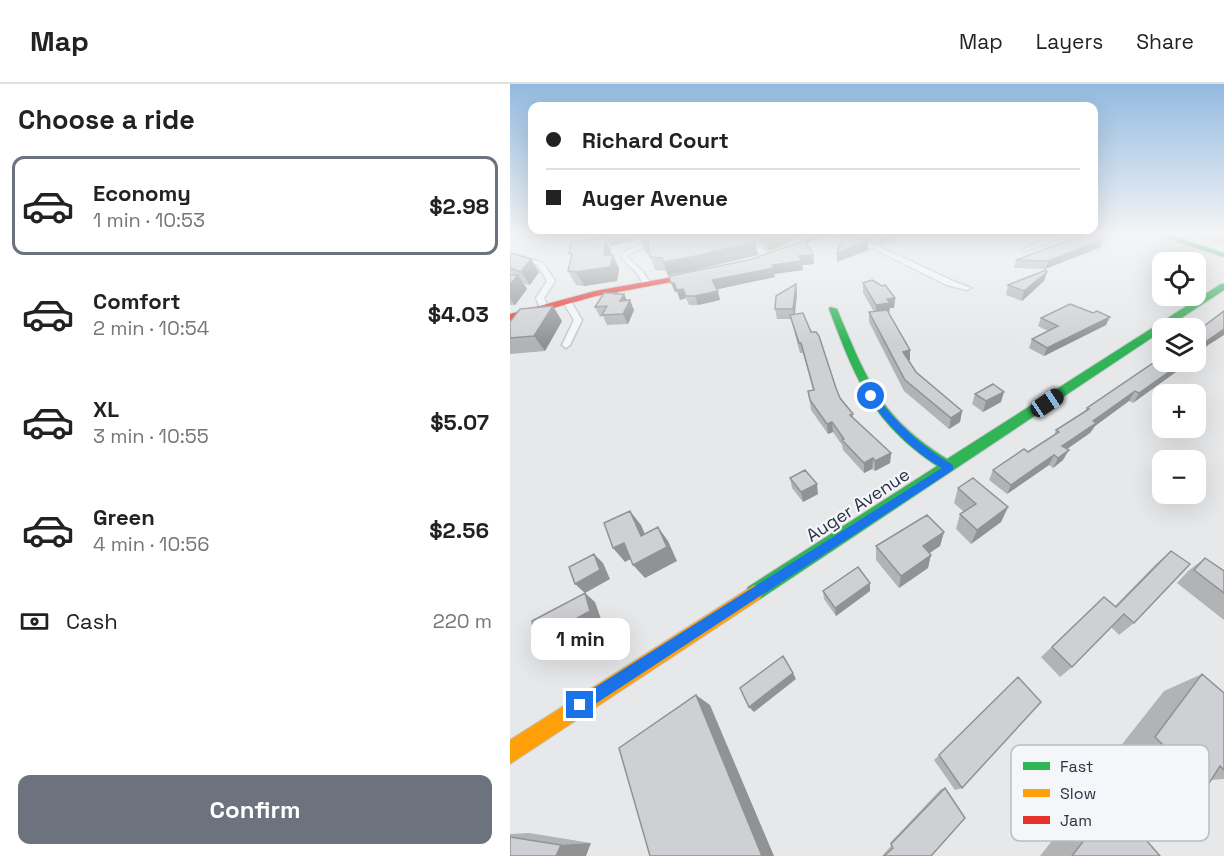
<!DOCTYPE html>
<html lang="en">
<head>
<meta charset="utf-8">
<style>
  body { margin:0; font-family:"Space Grotesk",sans-serif; background:#f2f2f2; color:#222; height:100vh; display:flex; flex-direction:column; font-size:22px; white-space:nowrap }
  * { box-sizing:border-box; margin:0 }
  p { font-size:20px; color:#767676 }
  .icon { flex:none; width:33px; height:33px; fill:none; stroke:currentColor; stroke-width:2; stroke-linecap:round; stroke-linejoin:round }
  .map { position:relative; flex:1; overflow:hidden }
  .panel { display:flex; flex-direction:column; background:#fff; width:510px }
  .panel>* { flex:none }
  .banner { position:absolute; left:18px; top:18px; width:570px; height:132px; border-radius:12px; box-shadow:0 6px 24px #0002; display:grid; align-content:center; height:132px; padding:0 18px; background:#fff }
  .tools { position:absolute; left:642px; top:168px; display:grid; gap:12px }
  .tools a { display:grid; place-items:center; width:54px; height:54px; border-radius:12px; background:#fff; box-shadow:0 6px 24px #0002; font-size:30px }
  .end { position:absolute; width:27px; height:27px; margin:-14px; border:8px solid #1a73e8; background:#fff; box-shadow:0 0 0 3px #fff }
  .from { border-radius:50% }
  .bubble { position:absolute; height:42px; border-radius:12px; background:#fff; box-shadow:0 6px 24px #0002; font-size:20px; font-weight:800; line-height:42px; text-align:center }
  .car { position:absolute; width:18px; height:36px; margin:-18px -9px; border-radius:8px; box-shadow:0 0 4px 2px #0007; background:linear-gradient(#222 24%,#8ab4d8 0 40%,#222 0 76%,#8ab4d8 0 86%,#222 0) }
  .banner b { display:flex; align-items:center; gap:21px; height:57px; font-size:22px }
  .banner b+b { border-top:2px solid #e0e0e0 }
  .banner i { width:15px; height:15px; background:#222 }
  ul { padding:0; list-style:none }
  li { display:flex; align-items:center; gap:18px; height:99px; margin:0 12px 9px; padding:0 6px; border:3px solid transparent; border-radius:12px }
  li div { flex:1 }
  li b { display:block; font-size:22px }
  li em { font-style:normal; font-weight:800 }
  li.current { border-color:#6c737f }
  li>.icon { width:54px; height:54px; stroke-width:1.5 }
  h2 { padding:0 18px; font-size:27px; line-height:72px }
  .pay { display:flex; align-items:center; gap:15px; height:66px; padding:0 18px; font-size:22px }
  .pay p { margin-inline-start:auto }
  .primary-button { display:flex; gap:12px; margin-top:auto; padding:12px 18px }
  .primary-button a { flex:1; height:69px; border-radius:12px; background:#6c737f; color:#fff; font-size:24px; font-weight:800; line-height:69px; text-align:center }
  header { display:flex; align-items:center; gap:36px; box-sizing:border-box; height:84px; padding:0 30px; background:#fff; border-bottom:2px solid #e0e0e0 }
  header strong { font-size:28px }
  nav { display:flex; gap:33px; margin-inline-start:auto; font-size:21px }
  main { display:flex; flex:1; min-height:0 }
  .map>svg:first-child { display:block }
</style>
</head>
<body>
<header>
<strong>Map</strong>
<nav><a>Map</a><a>Layers</a><a>Share</a></nav>
</header>
<main>
<section class="panel">
<h2>Choose a ride</h2>
<ul>
<li class="current"><svg class="icon" aria-label="car" viewBox="0 0 24 24"><path d="M5 17H2v-5l4-1 3-4h7l3 4 3 1v5h-3M9 17h6M6 11h13"/><circle cx="7" cy="17" r="2"/><circle cx="17" cy="17" r="2"/></svg><div><b>Economy</b><p>1 min · 10:53</p></div><em>$2.98</em></li>
<li><svg class="icon" aria-label="car" viewBox="0 0 24 24"><path d="M5 17H2v-5l4-1 3-4h7l3 4 3 1v5h-3M9 17h6M6 11h13"/><circle cx="7" cy="17" r="2"/><circle cx="17" cy="17" r="2"/></svg><div><b>Comfort</b><p>2 min · 10:54</p></div><em>$4.03</em></li>
<li><svg class="icon" aria-label="car" viewBox="0 0 24 24"><path d="M5 17H2v-5l4-1 3-4h7l3 4 3 1v5h-3M9 17h6M6 11h13"/><circle cx="7" cy="17" r="2"/><circle cx="17" cy="17" r="2"/></svg><div><b>XL</b><p>3 min · 10:55</p></div><em>$5.07</em></li>
<li><svg class="icon" aria-label="car" viewBox="0 0 24 24"><path d="M5 17H2v-5l4-1 3-4h7l3 4 3 1v5h-3M9 17h6M6 11h13"/><circle cx="7" cy="17" r="2"/><circle cx="17" cy="17" r="2"/></svg><div><b>Green</b><p>4 min · 10:56</p></div><em>$2.56</em></li>
</ul>
<div class="pay"><svg class="icon" aria-label="cash" viewBox="0 0 24 24"><path d="M3 7h18v10H3z"/><circle cx="12" cy="12" r="2"/></svg>Cash<p>220 m</p></div>
<div class="primary-button"><a>Confirm</a></div>
</section>
<div class="map">
<svg width="714" height="772" viewBox="0 0 714 772">
  <rect width="100%" height="100%" fill="#e6e8ea"/>
  <g fill="none" stroke-linecap="round" stroke-linejoin="round">
    <g stroke="#c4c6c8" stroke-width="3">
      <path id="street" d="M161,151h15l-34,8 -23,11 -2,3 16,15 8,12 -7,2 -6,-12 -17,-17 2,-4 25,-13z
        M233,151h6l6,9 15,11v2c-11,0 -20,-12 -27,-22z
        M306,151l60,10 77,36 18,7 -4,2 -20,-5 -75,-37 -53,-10z
        M548,151h9l-41,16 -5,-1z
        M12,173l21,6 12,18 -11,17 4,10 -1,2h-6l-5,-12 11,-17 -9,-16 -18,-5v-2z
        M54,216h6l12,20 -12,25 -4,3 -4,-3 12,-25 -11,-18z"/>
    </g>
    <g stroke="#c4c6c8" stroke-width="2">
      <path id="fast" d="M304,151h9l-35,18 -7,-2z
        M647,151h11l56,18v4z
        M711,200h3v6l-58,38h-4v3l-402,268 -6,2 -6,-2 -3,-6 3,-6 189,-121c-65,-43 -81,-86 -108,-157l1,-2 7,2c30,71 43,108 110,150z"/>
    </g>
    <g stroke="#c4c6c8" stroke-width="2">
      <path id="slow" d="M244,501l6,2 3,6 -3,6 -250,165v-24z"/>
    </g>
    <g stroke="#c4c6c8" stroke-width="2">
      <path id="jam" d="M180,190h3v4l-97,18 -86,24v-6l85,-23z"/>
    </g>
    <use href="#street" fill="#f5f6f7" fill-rule="evenodd"/>
    <use href="#fast" fill="#30b455" fill-rule="evenodd"/>
    <use href="#slow" fill="#ff9f0a" fill-rule="evenodd"/>
    <use href="#jam" fill="#e5322d" fill-rule="evenodd"/>
  </g>
  <path fill="#b1b3b5" d="M88,151h151l6,7 3,13 -63,15 -27,5 -2,-4 -11,-1 -6,-16h-3l-6,-16 -28,8 -5,-3 4,8 -1,4 9,13 -2,13 -33,5 -8,-1 -8,-14 31,-32z
    M242,151h48v3l-31,13 -12,-9z
    M337,151h53l-6,8 -8,-1 -6,2 -12,-2v8l-31,12z
    M682,151h32v10z
    M591,163l-56,22 -31,-1 2,-8z
    M0,171l21,4 8,13 -9,13 -6,-1 3,5 -12,16h-5z
    M303,171l1,9 -12,1 1,5 -29,4 1,3 -58,12 3,11 -22,5h-9l-3,-7 -6,2 -3,-8h-2l-6,-16z
    M534,197l-22,20 -16,-6 2,-10z
    M353,199l32,15 -1,10h-4l-1,5 21,47 -2,1 8,11 46,39 -2,11 -11,7 -45,-38 -35,-69v-10h5l-11,-19z
    M286,200l1,10 -2,20 41,74 4,10 13,16v4l38,35 -1,10 -15,8 -3,-2 -8,4 -21,-23 -1,-5 -9,-13 -5,2 -17,-24 -3,-19 5,-1 -10,-37h-3l-9,-34h-14l-2,-10z
    M106,209l1,1h7l3,6 7,10 -6,14 -21,1 -4,-9 -3,1 -5,-10z
    M531,234l65,7 -62,31 -15,-8 3,-9 16,-8 -10,-5z
    M52,237l-17,30 -35,3v-32z
    M652,273l-29,46 -4,-2 -34,25 -5,7 -23,16 -4,11 -10,8 -4,-3 -42,29 -18,-14 4,-10 35,-18 26,-16 2,-6 28,-18 3,-4z
    M465,310l26,8 -18,10 -11,-8z
    M280,394l28,16 -15,8 -11,-14z
    M448,404l50,19 -7,15 -30,22 -15,-15 4,-15 4,-2 -10,-9z
    M434,448l-4,14 -10,7 -2,15 -29,20 -23,-28v-14z
    M661,467l-37,72 -15,12 -8,-8 -39,40 -12,10 -19,-20 63,-60 11,9 41,-42z
    M695,474l19,13v49l-47,-37 11,-12z
    M313,507h47l-34,25 -12,-17z
    M692,590l22,19v86l-14,1 -4,8 -44,4 -43,-44 45,-57z
    M508,593l-56,111 -7,2 -21,-30z
    M435,704l-14,68h-49l9,-10 -1,-3 51,-54z
    M603,718l47,54h-120l41,-52z
    M19,749l62,10 -81,13v-22z"/>
  <path fill="#909294" d="M98,151h53l-17,2 -32,9z
    M265,151h25v3l-31,13 -2,-12z
    M373,151h3v7l-6,2v-7z
    M384,151h6l-6,8z
    M95,154l6,13 -1,16 3,-12 6,13 -2,13 -33,5 -8,-14 28,-17z
    M594,155l-3,8 -56,22 3,-8z
    M358,157v9l-31,12v-9z
    M245,158l3,13 -63,15 -27,5 -5,-13z
    M303,171l1,9 -12,1 1,5 -29,4 1,3 -61,13 -2,-10 60,-15 27,-9z
    M21,175l8,13 -9,13 -9,-13z
    M537,188l-3,9 -22,20 2,-10z
    M8,191l9,14 -12,16 -5,-7v-13z
    M161,199h3l3,9h-2z
    M286,200l1,10 -3,25 -1,-10z
    M173,205l3,9 -6,2 -3,-10z
    M208,207l2,9 -22,5 -3,-9z
    M106,209l4,7 4,-6 4,9h-8l-5,-9z
    M385,214l-1,10h-4l-1,5 -13,2v-10l11,-6z
    M120,216l4,10 -6,14 -5,-10z
    M43,222l9,15 -17,30 -11,-15z
    M600,233l-4,8 -62,31 3,-8z
    M714,245v6l-19,12 -5,7 -4,4v-5l8,-10z
    M400,266v10l-8,2 1,-10z
    M673,278h7l-57,41 6,-10z
    M625,307l-6,10 -34,25 -5,7 -33,23 5,-10 31,-25z
    M494,308l-3,10 -18,10 3,-11z
    M452,327l-2,11 -11,7 2,-11z
    M322,338l1,10 -5,2 -1,-10z
    M559,366l-6,10 -10,8 5,-10z
    M381,369l-1,10 -15,8v-10z
    M544,371l-5,10 -42,29 4,-9z
    M363,374l-1,11 -8,4v-10z
    M307,400l1,10 -15,8 -2,-10z
    M498,423l-7,15 -30,22 6,-14z
    M120,427l11,14 11,25 -11,-14z
    M148,443l10,14 9,20 -32,17 -12,-13z
    M434,448l-4,14 -20,13 3,-13z
    M114,459l12,13 -11,6 -12,-14z
    M84,470l9,9 7,16 -25,14 -10,-9z
    M421,471l-3,13 -29,20 2,-12z
    M360,499v8l-34,25 -1,-8z
    M75,509l10,9 6,17 -53,30 -13,-7z
    M283,589l3,6 -42,33 -5,-5z
    M186,611l14,10 64,151h-12z
    M81,759l-5,13h-30l5,-11z"/>
  <path fill="#ced0d3" stroke="#909294" stroke-width="1.5" d="M133,151h106l6,7 -64,15 -28,5 -1,-4 -12,-1 -2,-16h-7l-1,-5z
    M252,151h13l-8,4z
    M573,151h9l12,4 -56,22 -32,-1z
    M334,152l24,5 -31,12z
    M95,154l-1,17h9l-3,12 -34,5 -8,-1 4,-17h-3l2,-12z
    M295,156l8,15 -14,1 3,5 -30,4 2,3 -62,12 6,11 -23,5h-9l-3,-7 -6,1 -3,-7h-3l-2,-7 80,-16z
    M1,169l20,6 -10,13 -11,-4v-13z
    M536,186l1,2 -23,19 -16,-6z
    M0,191h8l-8,10z
    M362,196l10,6 3,-1 10,13 -8,1 3,4 -14,2 -13,-22z
    M286,200l-3,25h-18l1,-13z
    M94,209h12l-1,1h9l-4,7 10,-1 -7,14 -21,1 5,-9 -12,1z
    M560,220l23,9 4,-2 13,6 -63,31 -15,-9 26,-13 -17,-8z
    M43,222l-19,30 -24,2v-16l10,-13z
    M377,226l23,40 -7,2 13,20 46,39 -11,7 -46,-38 -36,-68z
    M714,227v18l-20,14 3,2 -11,8v-21z
    M293,229l8,19h5l3,4 17,52 4,10 13,16 -3,1 41,38 -16,8 -2,-3 -9,5 -22,-23 2,-1 -12,-17 -5,2 -17,-24 -2,-9 6,-1 -13,-47h-2l-9,-28z
    M652,273v5h21l-44,31 -4,-2 -42,30 3,2 -34,23 7,4 -11,8 -4,-3 -43,30 -18,-15 31,-21 4,3 31,-20 -3,-2 33,-21 -2,-1z
    M483,300l11,8 -18,9 -11,-7z
    M295,386l12,14 -16,8 -11,-14z
    M463,394l35,29 -31,23 -17,-16 16,-10 -18,-16z
    M120,427l11,25 17,-9 9,20 -34,18 -9,-22 -11,5 -9,-25z
    M417,431l17,17 -21,14 8,9 -30,21 -25,-30z
    M661,467l19,13 -56,59 -10,-9 -52,53 -20,-20 52,-50 12,10z
    M84,470l6,16 -25,14 -6,-17z
    M695,474l19,13v22l-30,-23z
    M348,483l12,16 -35,25 -12,-17z
    M75,509l5,18 -55,31 -3,-21z
    M273,572l10,17 -44,34 -9,-19z
    M692,590l22,19v77l-4,-4 -14,22 -51,-51z
    M508,593l23,25 -79,86 -23,-33z
    M186,611l66,161h-112l-31,-108z
    M435,704l20,30 -34,38h-47l9,-8 -2,-4z
    M603,718l47,54h-88z
    M0,753l51,8 -5,11h-46z"/>
  <linearGradient id="sky" x2="0" y2="1"><stop stop-color="#93bae0"/><stop offset="0.58" stop-color="#f4f5f6"/><stop offset="1" stop-color="#f4f5f6" stop-opacity="0"/></linearGradient>
  <rect width="714" height="259" fill="url(#sky)"/>
  <path fill="#1a73e8" d="M358,310h6c22,28 47,53 79,71v5l-367,240 -6,2 -5,-2 -2,-5 2,-5 367,-232c-30,-17 -54,-43 -74,-70z"/>
  <g text-anchor="middle" stroke-width="4.5" stroke-linejoin="round" paint-order="stroke">
    <g font-size="18" fill="#2b3445" stroke="#f4f6f9">
      <text transform="translate(348 421) rotate(-33)" y="6">Auger Avenue</text>
    </g>
  </g>
  <rect x="501" y="661" width="198" height="96" rx="9" fill="#f4f6f9" stroke="#b8bcc3" stroke-width="1.5"/>
  <rect x="513" y="678" width="27" height="8" fill="#30b455"/>
  <rect x="513" y="705" width="27" height="8" fill="#ff9f0a"/>
  <rect x="513" y="732" width="27" height="8" fill="#e5322d"/>
  <g font-size="16" fill="#2b3445">
    <text x="550" y="688">Fast</text>
    <text x="550" y="715">Slow</text>
    <text x="550" y="742">Jam</text>
  </g>
</svg>
<div class="tools">
<a><svg class="icon" aria-label="locate" viewBox="0 0 24 24"><circle cx="12" cy="12" r="6"/><path d="M12 2v4M12 18v4M2 12h4M18 12h4"/></svg></a>
<a><svg class="icon" aria-label="layers" viewBox="0 0 24 24"><path d="M12 4l9 5-9 5-9-5zM3 14l9 5 9-5"/></svg></a>
<a>+</a>
<a>−</a>
</div>
<i class="end from" style="left:361px;top:312px"></i>
<i class="end" style="left:70px;top:621px"></i>
<div class="bubble" style="left:21px;top:534px;width:99px">1 min</div>
<i class="car" style="left:537px;top:319px;rotate:56deg"></i>
<div class="banner">
<b><i class="from"></i>Richard Court</b>
<b><i></i>Auger Avenue</b>
</div>
</div>
</main>
</body>
</html>
